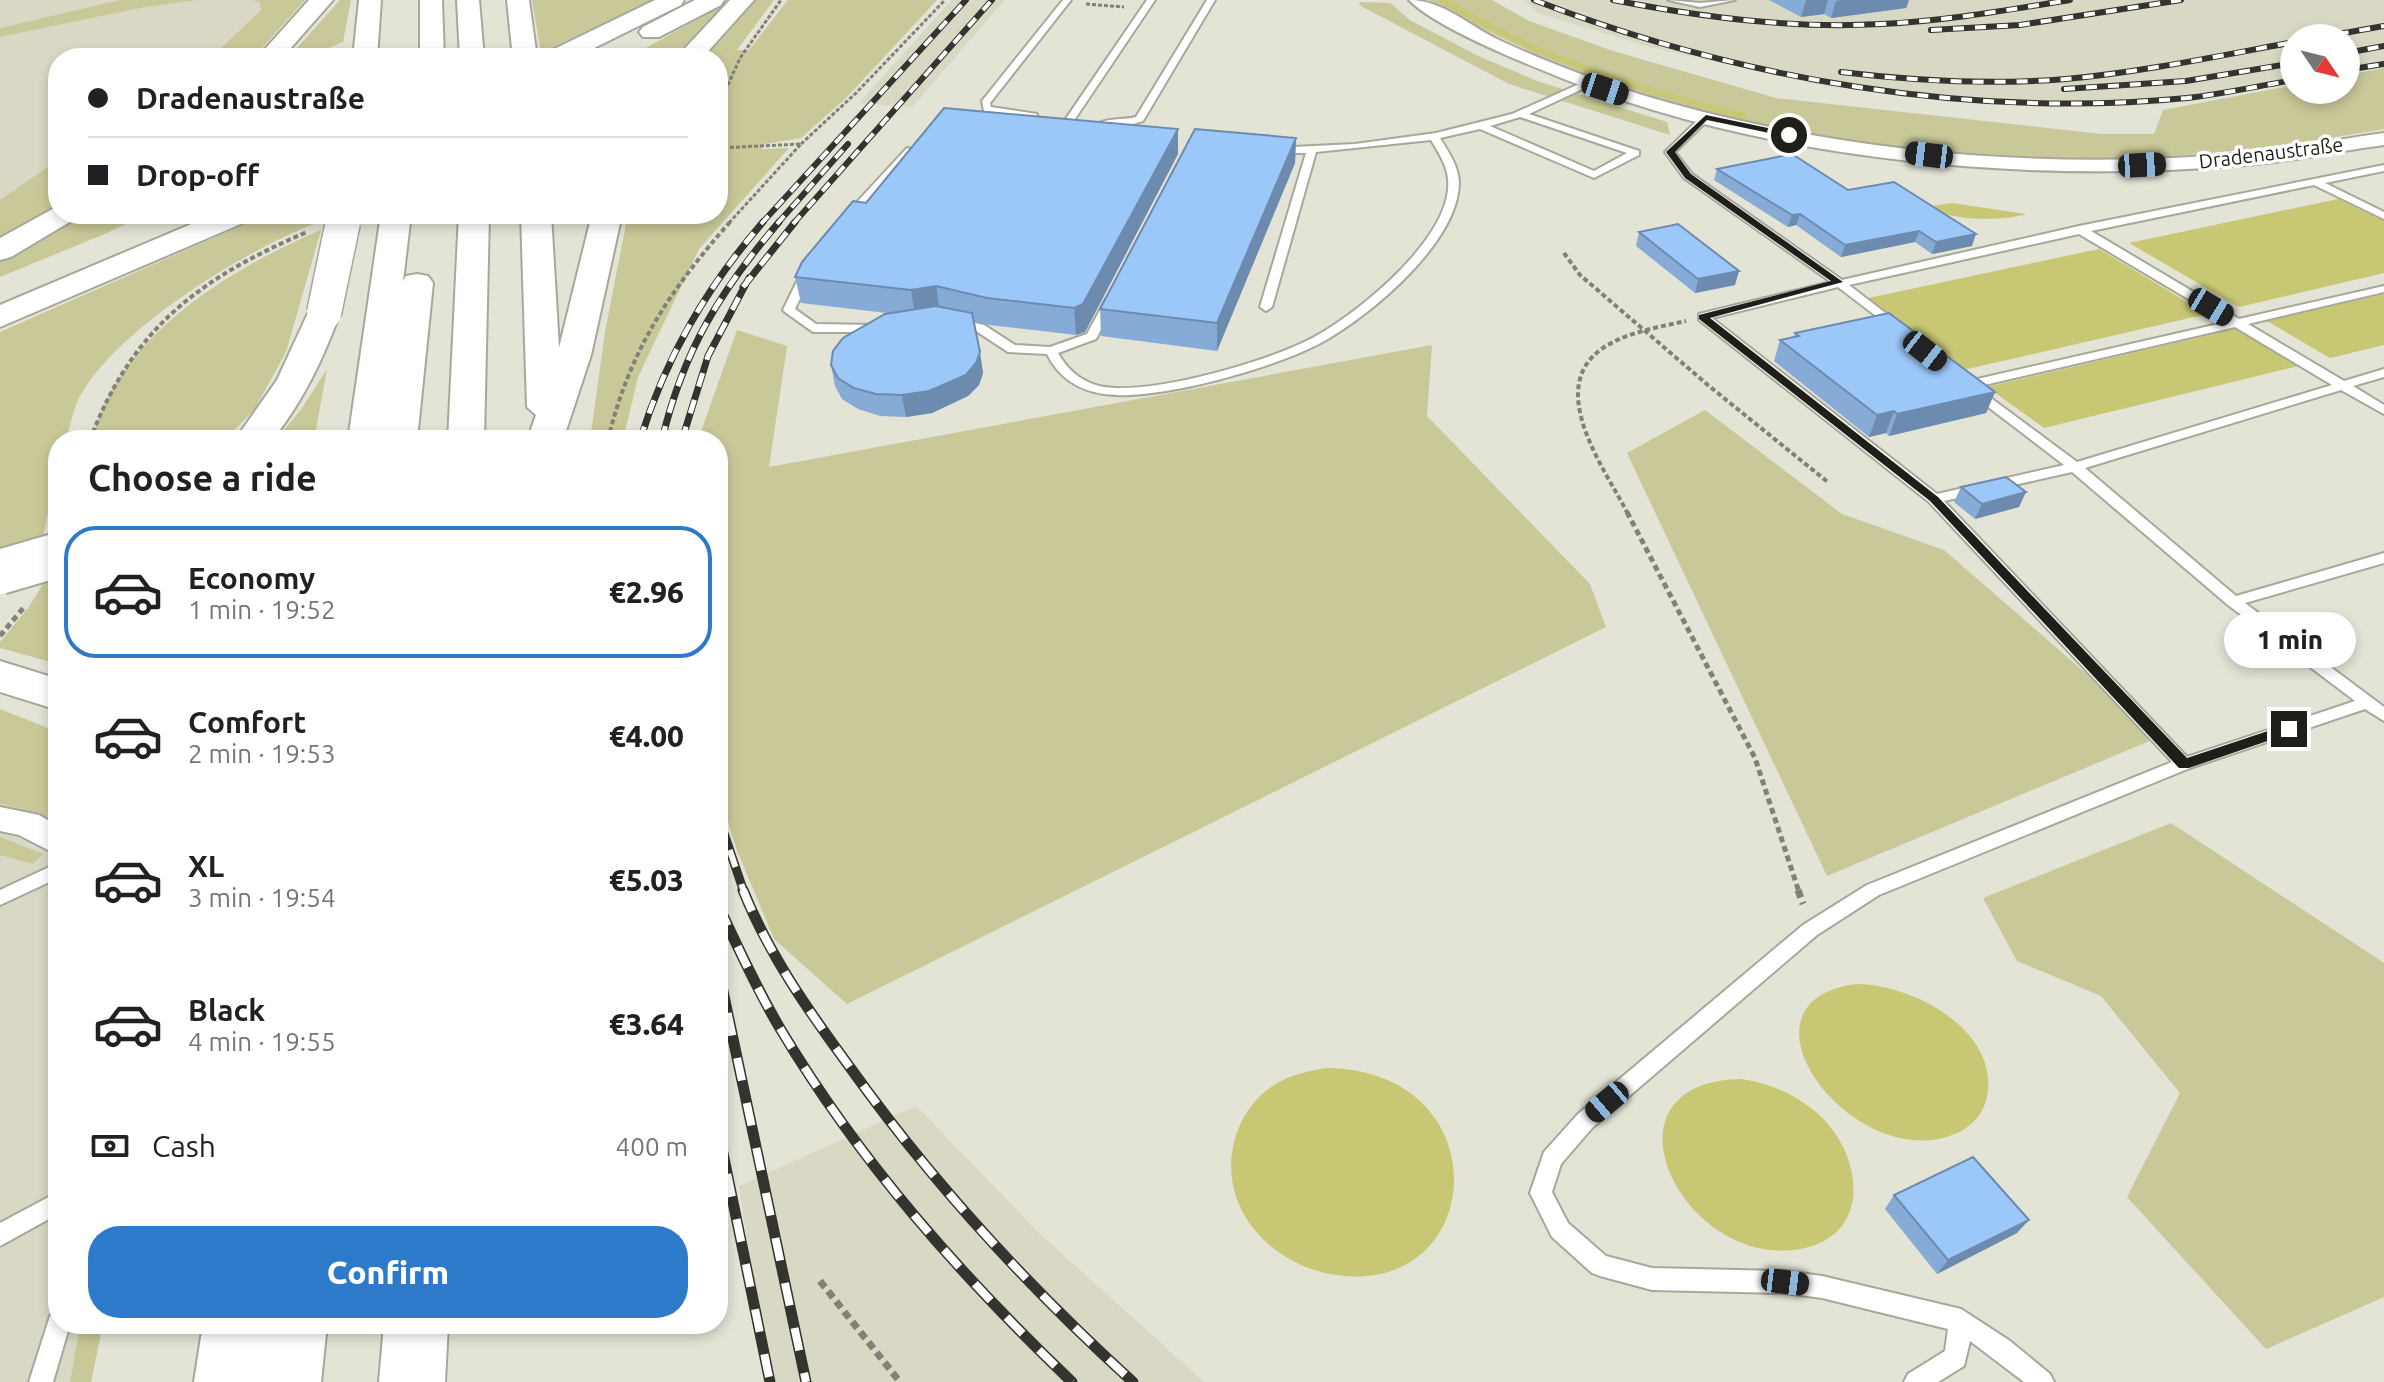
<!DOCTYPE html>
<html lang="en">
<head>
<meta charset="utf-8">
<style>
  body { margin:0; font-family:Ubuntu,sans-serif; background:#f6f6f6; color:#202124; height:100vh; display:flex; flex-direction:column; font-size:30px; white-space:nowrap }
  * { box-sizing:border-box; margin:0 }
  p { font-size:26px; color:#757577 }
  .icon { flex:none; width:44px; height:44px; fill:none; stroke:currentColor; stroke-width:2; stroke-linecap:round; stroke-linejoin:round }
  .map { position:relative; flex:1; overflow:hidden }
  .details { position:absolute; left:48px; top:430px; width:680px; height:904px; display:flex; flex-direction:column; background:#fff; border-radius:32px; box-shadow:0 4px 12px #0003 }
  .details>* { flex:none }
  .hud { position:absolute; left:48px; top:48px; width:680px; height:176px; border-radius:32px; box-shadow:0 4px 12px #0003; display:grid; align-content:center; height:176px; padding:0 40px; background:#fff }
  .needle { width:52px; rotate:125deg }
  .buttons { position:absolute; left:2280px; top:24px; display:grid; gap:16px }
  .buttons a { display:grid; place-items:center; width:80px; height:80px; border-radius:50%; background:#fff; box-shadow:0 4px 12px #0003; font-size:40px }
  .end { position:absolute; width:36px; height:36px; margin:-18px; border:10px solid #1f1f1a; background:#fff; box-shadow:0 0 0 4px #fff }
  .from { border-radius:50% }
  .bubble { position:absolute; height:56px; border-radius:28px; background:#fff; box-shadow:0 4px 12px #0003; font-size:26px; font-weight:800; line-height:56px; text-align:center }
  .car { position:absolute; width:24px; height:48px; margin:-24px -12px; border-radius:10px; box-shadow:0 0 6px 2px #0007; background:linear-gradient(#222 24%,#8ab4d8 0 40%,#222 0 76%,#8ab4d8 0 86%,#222 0) }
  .hud b { display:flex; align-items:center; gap:28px; height:76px; font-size:30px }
  .hud b+b { border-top:2px solid #e0e0e0 }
  .hud i { width:20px; height:20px; background:#202124 }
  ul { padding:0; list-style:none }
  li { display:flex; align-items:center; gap:24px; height:132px; margin:0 16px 12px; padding:0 24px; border:4px solid transparent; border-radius:32px }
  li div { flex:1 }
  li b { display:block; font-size:30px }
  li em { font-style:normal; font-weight:800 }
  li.active { border-color:#2d7aca }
  li>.icon { width:72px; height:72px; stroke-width:1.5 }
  h2 { padding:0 40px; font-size:36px; line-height:96px }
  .pay { display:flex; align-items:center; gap:20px; height:88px; padding:0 40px; font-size:30px }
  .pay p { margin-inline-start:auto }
  .action { display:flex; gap:16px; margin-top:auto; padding:16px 40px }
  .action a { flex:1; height:92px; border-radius:32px; background:#2d7aca; color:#fff; font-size:32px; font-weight:800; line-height:92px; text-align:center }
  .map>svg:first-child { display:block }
</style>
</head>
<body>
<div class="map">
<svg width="2384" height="1382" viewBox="0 0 2384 1382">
  <rect width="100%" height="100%" fill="#e3e3d6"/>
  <path fill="#d8d8c4" d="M0,0h120l-120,28z
    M199,0h53l7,2 2,7 -51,49h-152v102l-58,40v-163l145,-30z
    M952,0h53l-93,107 -53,-4z
    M1524,0h860v63l-38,7v-32h-52v41l-142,26 -102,1 -225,-20 -175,-39 -112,-34z
    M0,804l33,8 25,16v496h22l-10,58h-70z
    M916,1106l124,128 164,148h-436l-29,-196z"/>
  <path fill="#c8c898" d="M120,0h79l-54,7 -145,30v-9z
    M252,0h53l-52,58h-43l51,-48 -2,-8z
    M340,0h11l-8,42 -39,16h-16z
    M532,0h120l-111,53z
    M755,0h19l-37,50h12l39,-50h149l-90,97 -46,41 -36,6 -4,5 28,-1 -90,101 -61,128 -15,63h-33l15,-108 23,-118h90v-156h-18z
    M1429,0h63l37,21 84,30 163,47 325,36h53l9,-24 131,-25v5h52v-15l38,-7v61c-70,12 -140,22 -211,27 -246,16 -529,-31 -744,-156z
    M728,2h4l-55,56h-49z
    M1360,2l30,1 20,17 68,36 59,25 130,41 3,13 -161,-51 -150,-79z
    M58,160v47l-58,37v-44z
    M77,214h68l-38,19 -107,44v-18z
    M268,214h51l-3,9c-72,28 -195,103 -235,171 -7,13 -11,31 -15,46h-8v27l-17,79 -41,12v-226z
    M321,230l-35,122 -32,58 -29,30h-133c25,-103 138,-171 229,-210z
    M737,330l50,16 -18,121 663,-122 -5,71 163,168 16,43 -759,377 -73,-65 -36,-86 -17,-53 -3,-19v-341h-20z
    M327,369l-13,71h-38l26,-32z
    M1705,410l137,104 102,36 215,187 -332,139 -200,-423z
    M58,571v93l-58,-16v-6l28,-34 22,-35z
    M0,709l58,23v96l-25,-16 -33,-8z
    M2171,823l213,140v334l-118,52 -139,-152 53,-104 -79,-97 -84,-35 -34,-63z
    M0,837l43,17 -10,10 -33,-9z
    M80,1324h23l-12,58h-21z"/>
  <path fill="#c8c773" d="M2338,199l46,22v52l-145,34 -110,-64z
    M1952,203l74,11c-18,7 -82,8 -94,-8z
    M2099,249l108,65 -244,56 -99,-71z
    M2384,294v51l-54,13 -63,-37z
    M2235,329l63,37 -254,62 -57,-41z
    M1856,984c56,0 144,46 131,113 -4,19 -18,32 -35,38 -100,38 -229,-133 -96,-151z
    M1326,1068c179,2 161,235 4,206 -30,-6 -57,-21 -76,-45 -37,-44 -28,-112 20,-144 16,-10 34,-14 52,-17z
    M1741,1079c28,4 54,15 76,34 46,40 57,123 -17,136 -118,21 -209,-167 -59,-170z"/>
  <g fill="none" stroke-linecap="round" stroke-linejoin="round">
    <path stroke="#c8c773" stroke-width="6" d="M1443,0c94,58 195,90 301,116"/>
    <g stroke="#a7a79b" stroke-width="4">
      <path id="service" d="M1063,0h8l-81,103 1,4 46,7v4l-53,-7 -2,-10z
        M1147,0h8l-82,122h-6l-2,-2z
        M1207,0h8l-72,121 -20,6 -21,-2 -2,-2c7,-5 26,-3 36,-6z
        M1668,0l32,3 35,-3 -35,7z
        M1588,80l3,1v4l-62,29 110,37v4l-45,23 -114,-49 -40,9c8,13 19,29 19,45 -1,59 -86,130 -133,157 -46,27 -170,62 -222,54 -26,-4 -45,-16 -57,-40l-39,-2 -32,-21 -26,-8 6,-4 28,6 31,20 35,2 37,-13 19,-35h8l2,2 -20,38 -38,14c9,16 22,28 41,33 49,11 173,-25 217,-50 45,-25 138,-101 132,-157 -1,-14 -10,-27 -17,-39l-115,12 -44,155 -6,4 -6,-4 46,-154h-30l-4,-1v-4l83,-4 81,-11 76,-19zM1520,117l107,36 -33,18 -104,-45z
        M1703,115l8,2 -36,35 17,22 150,106 237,-54 305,-61v6l-59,12 59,29v7l-70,-34 -223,46 148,88 145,-33v6l-136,32 96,57 40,-12v8l-31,9 31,19v9l-43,-24 -256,78 151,128 148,-43v10l-139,40 139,104v14l-19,-12 -175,59 -311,127 -62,40 -225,193 -31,36 -9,28 16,31 38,33 46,12 133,3 37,5 139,33 49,32 40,33 4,8h-30l-54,-41 -6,25 -26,16h-34l4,-8 37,-23 3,-22 -126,-31 -37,-5 -133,-3 -52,-14 -8,-3 -40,-36 -22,-44 14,-41 34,-38 225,-189 64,-40 305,-123 -243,-260 -230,-182v-6l132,-32 -147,-104 -19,-26zM2079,234l148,88 -263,60 -2,3 7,4 1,4 94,72 -127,29 -225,-176 126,-31 59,45 4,-1v-6l-52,-40zM2235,327l97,58 -255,77 -101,-75zM2072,472l156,133 127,96 -168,56 -243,-256z
        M907,148l9,2 -64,70h-8v-4z
        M803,269l10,2 -18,38 21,15 61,1 6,4 -2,3h-68l-28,-20 -2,-2z
        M58,863v15l-58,27v-15z
        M58,1192v22l-58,32v-23z
        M58,1312v12h12l-17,58h-24l21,-66z"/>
    </g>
    <g stroke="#a7a79b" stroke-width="4">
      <path id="minor" d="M1409,0c35,0 61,27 92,41 57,26 116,48 176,64 184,50 380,65 569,48 47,-4 92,-14 138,-20v12c-46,6 -91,16 -138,20 -229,20 -497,-6 -709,-97 -32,-13 -105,-44 -128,-68z
        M0,807l39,8 19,11v29l-39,-20 -19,-4z"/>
    </g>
    <g stroke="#a7a79b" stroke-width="4">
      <path id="primary" d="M655,0h29l-3,5 -107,53h-31l3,-5z
        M695,0h29l-3,5 -62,32h-16l-4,-5 4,-5z
        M215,214h40l-5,6 -250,107v-22z"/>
    </g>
    <g stroke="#a7a79b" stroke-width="4">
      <path id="motorway" d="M309,0h24l-51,58h-25z
        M359,0h22l-4,58h-24z
        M420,0h22l2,58h-24z
        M457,0h22l5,58h-24z
        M507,0h22l8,58h-24z
        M730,0h24l-52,58h-26z
        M58,206v8h20l-5,6 -62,37 -11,3v-22z
        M381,214h30l-8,67 3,-5 11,-2 11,2 5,7 -16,157h-69z
        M459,214h30l-5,226h-36z
        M521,214h30l8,134 33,-134h30l-31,141 -28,85 -35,-2 8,-23 -9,-8z
        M324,303l11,3 5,7c-17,46 -37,89 -68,127h-37l42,-60 31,-67 5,-7z
        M0,661l58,18v31l-58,-18z
        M203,1324h124l-6,58h-127z
        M384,1324h64l-3,58h-66z"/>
    </g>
    <path stroke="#818178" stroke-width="3" stroke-dasharray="4 2" stroke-linecap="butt" d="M1086,4l38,3
      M718,107l22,-49 41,-58
      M801,144l55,-51 89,-93
      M718,148l83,-4 -73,80"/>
    <path stroke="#818178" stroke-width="4" stroke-dasharray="5 3" stroke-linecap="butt" d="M1564,253l16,22 129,111 120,97
      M90,440c42,-112 110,-162 217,-208
      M608,440c21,-89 62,-150 122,-218
      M1628,514c-23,-45 -84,-126 -25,-166 24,-16 56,-21 83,-27"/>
    <path stroke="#818178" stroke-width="5" stroke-dasharray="6 4" stroke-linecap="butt" d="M1627,512l128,246 44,134
      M0,636l25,-30"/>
    <path stroke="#818178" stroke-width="7" stroke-dasharray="8 5" stroke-linecap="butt" d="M1798,890l5,14
      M820,1281l80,101"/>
    <use href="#service" fill="#fff" fill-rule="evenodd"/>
    <use href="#minor" fill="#fff" fill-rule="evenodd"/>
    <use href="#primary" fill="#fff" fill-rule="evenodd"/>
    <use href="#motorway" fill="#fff" fill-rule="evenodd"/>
    <g stroke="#34342e" stroke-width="6">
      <path id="rail-far3" d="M1534,0c204,79 434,119 653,98 36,-4 71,-12 107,-18
        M1613,0c88,17 178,29 268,24 64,-3 126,-14 189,-24
        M1931,30l89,-5 161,-25
        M2316,38l68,-12
        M2346,53l38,-7
        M2346,70l38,-6
        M1841,72c74,9 150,13 225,7 77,-7 152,-23 228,-37
        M2064,89l122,-8 108,-18
        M761,224l205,-224
        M777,224l71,-80
        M793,224l199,-224"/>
    </g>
    <g stroke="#34342e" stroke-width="7">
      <path id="rail-far2" d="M743,287l52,-65
        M640,440c26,-83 66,-152 123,-218
        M662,440c21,-89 58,-149 117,-218
        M682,440l26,-84 41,-78"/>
    </g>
    <g stroke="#34342e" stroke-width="9">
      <path id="rail-far1" d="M718,816l26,76"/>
    </g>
    <g stroke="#34342e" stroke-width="11">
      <path id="rail" d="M743,890c26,65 65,120 106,176 83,116 178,220 284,316
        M718,905c20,42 39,85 63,125 79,132 180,246 291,352
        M718,968l88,414
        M718,1129l52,253"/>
    </g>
    <use href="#rail-far3" stroke="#fff" stroke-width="4" stroke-dasharray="11" stroke-linecap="butt"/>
    <use href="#rail-far2" stroke="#fff" stroke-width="5" stroke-dasharray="14" stroke-linecap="butt"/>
    <use href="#rail-far1" stroke="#fff" stroke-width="6" stroke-dasharray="18" stroke-linecap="butt"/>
    <use href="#rail" stroke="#fff" stroke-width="8" stroke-dasharray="23" stroke-linecap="butt"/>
    <g stroke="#a7a79b" stroke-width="28" stroke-linecap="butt">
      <path id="motorway-bridge-far2" d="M343,224l2,-10"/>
    </g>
    <g stroke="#a7a79b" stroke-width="37" stroke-linecap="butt">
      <path id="motorway-bridge-far1" d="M324,313l19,-91"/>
    </g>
    <g stroke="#a7a79b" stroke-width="48" stroke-linecap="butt">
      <path id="motorway-bridge" d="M0,572l58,-17"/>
    </g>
    <use href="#motorway-bridge-far2" stroke="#fff" stroke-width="26"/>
    <use href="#motorway-bridge-far1" stroke="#fff" stroke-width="34"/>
    <use href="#motorway-bridge" stroke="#fff" stroke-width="44"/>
  </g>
  <path fill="#86abd6" d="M1769,0h140l-3,8 -75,10 -7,-4 -23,3z
    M1178,129v25l-93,178 -9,3 -87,-10 -15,-4 9,52 -4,12 -11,11 -36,17 -26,4 -26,-1 -22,-7 -16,-10 -7,-13 -4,-21 56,-52 -86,-10 -6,-26 71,-74z
    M1296,138l-1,25 -78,188 -116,-15 -1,-27z
    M1717,169l131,21 124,56 -40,8 -17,-12 -74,15 -45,-32 -8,2 -74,-47z
    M1639,232l96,53 -40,8 -59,-47z
    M1795,333l200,59 -9,21 -97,23 -3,-3 -17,4 -95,-76 6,-21 14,-3z
    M1961,487l58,20 -44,12 -21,-17z
    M1894,1195l123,38 -80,41 -52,-65z"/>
  <path fill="#6d8bae" d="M1806,0h22l-4,14 -23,3z
    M1843,0h66l-3,8 -75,10 5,-17z
    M1178,129v25l-93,178 -9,3 -2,-27z
    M1296,138l-1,25 -78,188v-28z
    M1800,214l-4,11 -8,2 4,-12z
    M1919,231l-4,11 -74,15 4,-12z
    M1976,234l-4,12 -40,8 4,-12z
    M1739,271l-4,14 -40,8 3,-14z
    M936,286l4,27 -25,3 -4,-26z
    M980,352l3,21 -4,12 -11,11 -36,17 -26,4 -4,-22z
    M1995,392l-9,21 -97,23 8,-22z
    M1894,411l-8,22 -17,4 8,-22z
    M2026,492l-7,15 -44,12 7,-15z
    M2029,1220l-12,13 -80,41 11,-14z"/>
  <path fill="#9cc7f9" stroke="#6d8bae" stroke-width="2" d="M944,108l234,21 -95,175 -9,4 -87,-10 -51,-12 -25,4 -116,-13 7,-15 51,-61 13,2z
    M1195,129l101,9 -79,185 -117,-14z
    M1792,154l56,36 46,-8 82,52 -40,8 -17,-11 -74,14 -45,-31 -8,1 -75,-46z
    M1678,224l61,47 -41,8 -59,-47z
    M936,306l36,7 8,39 -4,11 -10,12 -37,16 -27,4 -26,-1 -22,-6 -16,-10 -7,-13 2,-14 10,-13 42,-24z
    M1889,313l106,79 -98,22 -3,-3 -17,4 -97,-75 19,-4 -4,-3z
    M2006,477l20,15 -44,12 -21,-17z
    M1973,1157l56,63 -81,40 -54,-65z"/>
  <path fill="#1f1f1a" d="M1706,115l86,18 -3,4 -82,-17 -32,32 16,22 152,108 -133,36 228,179 249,261 102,-34 6,5 -1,3 -105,36h-10l-249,-267 -231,-182v-4l132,-34 -146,-103 -19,-26z"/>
  <g text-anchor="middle" stroke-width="7" stroke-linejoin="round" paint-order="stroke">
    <g font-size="20" fill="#1f1f1a" stroke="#fff">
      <text transform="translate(2271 153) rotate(-7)" y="7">Dradenaustraße</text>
    </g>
  </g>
</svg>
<div class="buttons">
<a><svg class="needle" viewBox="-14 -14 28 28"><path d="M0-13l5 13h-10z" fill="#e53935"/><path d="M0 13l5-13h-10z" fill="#757577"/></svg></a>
</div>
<i class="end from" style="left:1789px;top:135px"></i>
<i class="end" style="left:2289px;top:729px"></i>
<div class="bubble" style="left:2224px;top:612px;width:132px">1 min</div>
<i class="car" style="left:1605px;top:89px;rotate:108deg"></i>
<i class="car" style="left:1929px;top:155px;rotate:277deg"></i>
<i class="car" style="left:2142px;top:165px;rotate:87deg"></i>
<i class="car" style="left:2211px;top:307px;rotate:121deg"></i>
<i class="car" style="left:1925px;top:351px;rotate:128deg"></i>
<i class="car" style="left:1607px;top:1102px;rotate:230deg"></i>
<i class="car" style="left:1785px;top:1282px;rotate:97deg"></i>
<div class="hud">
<b><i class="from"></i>Dradenaustraße</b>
<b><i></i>Drop-off</b>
</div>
<section class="details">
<h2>Choose a ride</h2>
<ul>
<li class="active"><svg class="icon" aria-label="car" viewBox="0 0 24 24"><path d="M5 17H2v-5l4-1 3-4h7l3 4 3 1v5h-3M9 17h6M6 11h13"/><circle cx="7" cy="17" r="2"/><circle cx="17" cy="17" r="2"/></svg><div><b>Economy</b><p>1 min · 19:52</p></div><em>€2.96</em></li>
<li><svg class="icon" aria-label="car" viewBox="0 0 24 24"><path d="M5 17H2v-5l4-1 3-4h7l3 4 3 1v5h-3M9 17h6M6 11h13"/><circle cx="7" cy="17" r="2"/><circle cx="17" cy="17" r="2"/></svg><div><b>Comfort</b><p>2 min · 19:53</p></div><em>€4.00</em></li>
<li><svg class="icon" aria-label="car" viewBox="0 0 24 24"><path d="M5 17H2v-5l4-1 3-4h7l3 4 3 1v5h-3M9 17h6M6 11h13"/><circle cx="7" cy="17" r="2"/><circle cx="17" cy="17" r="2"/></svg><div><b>XL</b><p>3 min · 19:54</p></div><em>€5.03</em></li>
<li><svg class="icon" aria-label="car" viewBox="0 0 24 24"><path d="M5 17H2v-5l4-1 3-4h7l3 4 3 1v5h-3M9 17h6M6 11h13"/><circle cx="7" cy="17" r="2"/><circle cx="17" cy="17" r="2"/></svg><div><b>Black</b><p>4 min · 19:55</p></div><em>€3.64</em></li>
</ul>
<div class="pay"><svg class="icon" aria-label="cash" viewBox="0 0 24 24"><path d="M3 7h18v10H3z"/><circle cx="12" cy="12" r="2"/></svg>Cash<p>400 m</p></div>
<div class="action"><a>Confirm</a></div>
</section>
</div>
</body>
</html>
